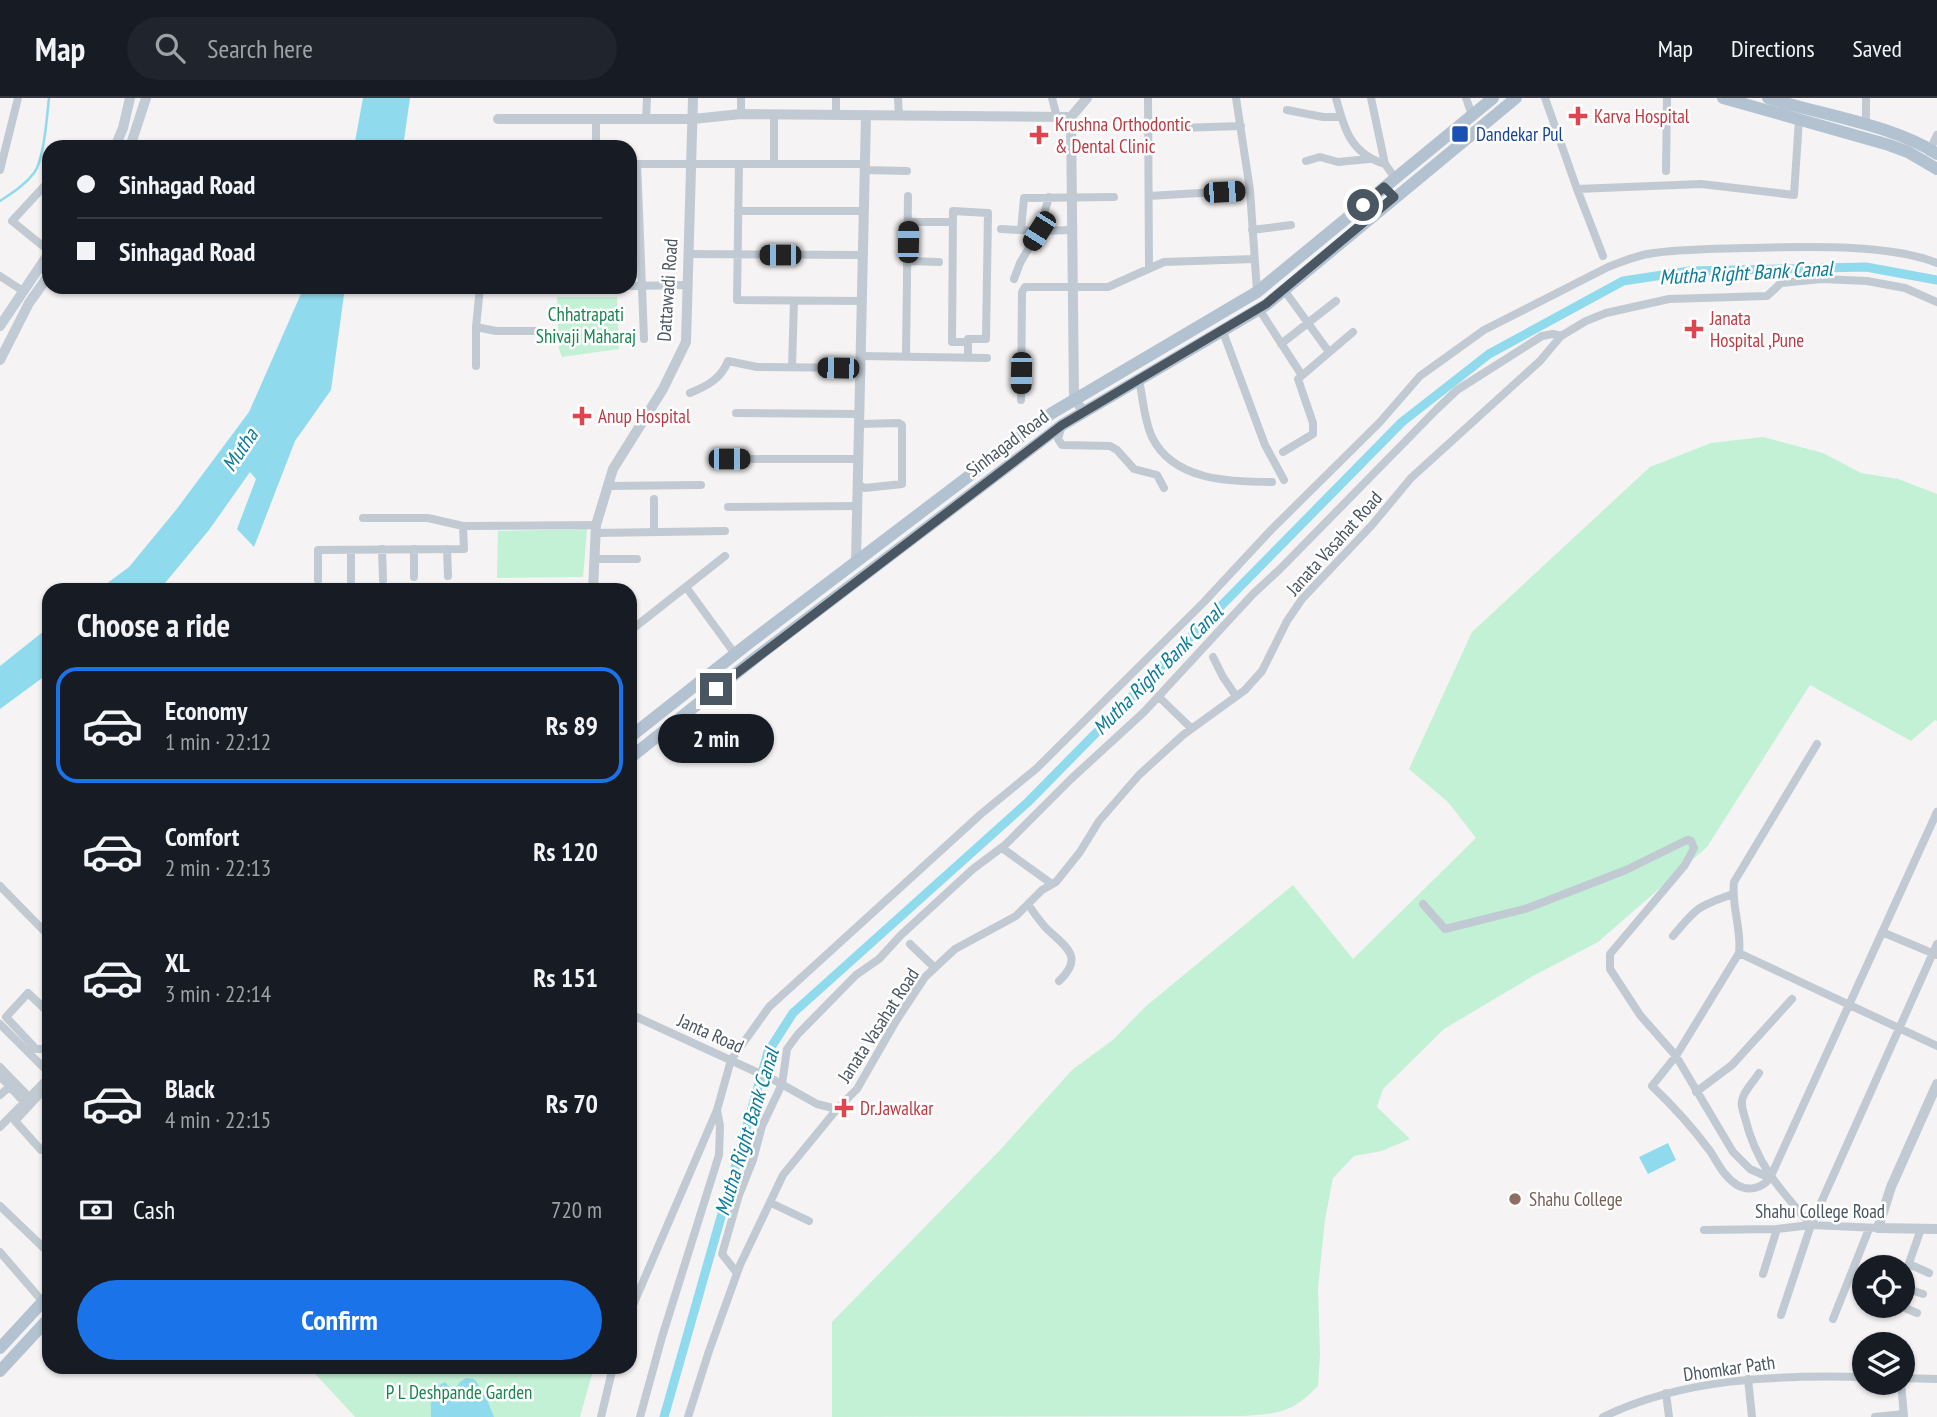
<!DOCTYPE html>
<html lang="en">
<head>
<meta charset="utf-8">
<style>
  body { margin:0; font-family:"PT Sans Narrow",sans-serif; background:#20242c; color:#f1f3f6; height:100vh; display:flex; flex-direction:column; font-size:26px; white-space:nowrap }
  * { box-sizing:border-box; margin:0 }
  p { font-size:23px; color:#9ea1a6 }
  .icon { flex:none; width:38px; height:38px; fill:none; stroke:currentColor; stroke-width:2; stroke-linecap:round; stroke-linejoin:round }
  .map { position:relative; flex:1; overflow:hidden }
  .side { position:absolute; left:42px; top:485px; width:595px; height:791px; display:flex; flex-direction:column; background:#171b24; border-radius:21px; box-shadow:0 2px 5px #0004 }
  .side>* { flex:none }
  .banner { position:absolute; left:42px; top:42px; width:595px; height:154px; border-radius:21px; box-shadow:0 2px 5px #0004; display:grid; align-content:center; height:154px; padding:0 35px; background:#171b24 }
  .fabs { position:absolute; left:1852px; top:1157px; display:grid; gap:14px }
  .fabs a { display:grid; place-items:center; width:63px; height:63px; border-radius:50%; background:#171b24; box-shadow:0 2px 5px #0004; font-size:35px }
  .end { position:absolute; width:32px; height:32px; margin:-16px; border:9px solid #4a5661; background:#fff; box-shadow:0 0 0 4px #fff }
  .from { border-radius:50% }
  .bubble { position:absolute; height:49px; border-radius:24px; background:#171b24; box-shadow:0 2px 5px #0004; font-size:23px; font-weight:700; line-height:49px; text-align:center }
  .car { position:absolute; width:21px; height:42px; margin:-21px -10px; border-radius:9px; box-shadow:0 0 5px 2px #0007; background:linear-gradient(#222 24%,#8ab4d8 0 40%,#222 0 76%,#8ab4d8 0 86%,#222 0) }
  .banner b { display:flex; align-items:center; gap:24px; height:66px; font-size:26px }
  .banner b+b { border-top:2px solid #363941 }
  .banner i { width:18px; height:18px; background:#f1f3f6 }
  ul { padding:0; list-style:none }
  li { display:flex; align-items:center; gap:21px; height:116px; margin:0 14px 10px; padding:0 21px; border:4px solid transparent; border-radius:21px }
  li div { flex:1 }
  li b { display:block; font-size:26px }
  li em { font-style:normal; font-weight:700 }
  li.current { border-color:#1a73e8 }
  li>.icon { width:63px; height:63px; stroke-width:1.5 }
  h2 { padding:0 35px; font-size:32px; line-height:84px }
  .pay { display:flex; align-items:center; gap:18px; height:77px; padding:0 35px; font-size:26px }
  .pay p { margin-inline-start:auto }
  .action { display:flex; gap:14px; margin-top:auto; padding:14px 35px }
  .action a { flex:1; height:80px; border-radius:42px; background:#1a73e8; color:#fff; font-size:28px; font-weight:700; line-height:80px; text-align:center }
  header { display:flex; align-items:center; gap:42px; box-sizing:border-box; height:98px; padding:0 35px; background:#171b24; border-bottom:2px solid #363941 }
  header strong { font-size:33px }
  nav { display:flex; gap:38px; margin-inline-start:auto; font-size:24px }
  .search { width:490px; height:63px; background:#20242c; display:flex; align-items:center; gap:18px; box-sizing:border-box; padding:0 24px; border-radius:38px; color:#9ea1a6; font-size:26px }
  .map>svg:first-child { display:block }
</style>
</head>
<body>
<header>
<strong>Map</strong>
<div class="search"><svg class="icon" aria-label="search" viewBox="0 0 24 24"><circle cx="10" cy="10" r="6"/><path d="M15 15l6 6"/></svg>Search here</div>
<nav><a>Map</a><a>Directions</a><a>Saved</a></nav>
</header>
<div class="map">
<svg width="1937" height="1319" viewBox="0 0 1937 1319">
  <rect width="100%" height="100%" fill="#f5f3f3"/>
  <path fill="#c3f1d5" d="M557,199h60l2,52 -57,8 -3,-8z
    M1763,339l60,16 38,20 37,6 39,15v227l-2,-1 -24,21 -101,-56 -103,162 -109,95 -65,34 -89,53 -61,60 -6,18 33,32 -28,12 -28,5 -21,22 -8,41 -7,69 2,66 -2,32c-28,28 -38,27 -76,30l-410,1v-95l169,-173 71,-79 42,-31 31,-32 148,-122 60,74 123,-121 -28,-36 -39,-33 63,-137 178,-165 61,-24z
    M587,431l-4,48 -86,1 1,-47z
    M309,1269h285l-14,50h-225z"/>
  <path fill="#90daee" d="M363,0h47l-7,49h-49z
    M304,189h41l-14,103 -36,51 -41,106 -17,-18 19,-50 -6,-7 -41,58 -44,53 -9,7h-58l31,-23 47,-57 73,-98z
    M49,529v46l-49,36v-43z
    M1668,1045l8,17 -28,14 -9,-17z
    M466,1280l8,1c11,13 14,23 20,38h-63c0,-16 -3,-27 14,-35l6,7h4l5,-7z"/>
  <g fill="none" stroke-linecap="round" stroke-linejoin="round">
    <path stroke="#90daee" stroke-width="2.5" d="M0,103c12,-8 25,-16 34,-28 10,-13 13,-57 15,-75"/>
    <path stroke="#90daee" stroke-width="9" d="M664,1319l104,-365 25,-39 235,-211 374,-380 87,-68 134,-73 66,-10 177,-4 71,13"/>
    <path stroke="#c1cad2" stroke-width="8" d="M836,0v17
      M898,0l1,17
      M1052,0l5,19
      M1148,0l1,169
      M1236,0l14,92 7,102
      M1336,0c8,31 15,56 49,66
      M1371,0l14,66 10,14
      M1466,0l6,17
      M1545,0l32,91 26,67
      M1866,0v28
      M1287,12l36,7h18
      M741,16v-16
      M596,21v28
      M646,21l1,-21
      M1148,31l93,-3
      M1929,54l8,-17
      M1306,63l14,-4 18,5 31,-3
      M630,66h235
      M739,66l-2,136 125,1
      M774,66v-50
      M0,72l18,-72
      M865,72l42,1
      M1666,73l1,-73
      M49,83l-37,40 37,30
      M1577,91l124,-5 93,11 5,-76
      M1149,98l101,-6
      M1049,99l-10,34 33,-1
      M738,113h126
      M908,124h41
      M1001,131l38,2 -19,32 -6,16
      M1021,132l3,-32 90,-1
      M1252,132l39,-5
      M640,138l4,103
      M630,139l10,-1 -3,-72
      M688,156l175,1
      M908,163l31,1
      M0,178l23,15
      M630,188l57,-1
      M480,189l-4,40 20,4h47
      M487,189l7,2 90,-2
      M1284,192l45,62
      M1259,211l42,65
      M1223,234l42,113 19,35
      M968,244h-16l1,-131 35,2 -2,126h-18v19
      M1281,246l55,-43
      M861,258l126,2
      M906,258l2,-160
      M476,268v-39
      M792,269l2,-66
      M1139,282c4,18 5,40 13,57 21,44 79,45 120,45
      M690,295c17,-7 31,-14 38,-32l29,6 104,1
      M1021,302l1,-108 3,-5h83l56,-25 90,-3
      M736,315l124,1
      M1062,327l-4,14 4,6 48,1 7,4 17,19 23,6 7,13
      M1283,354l30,-18v-11l-15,-44 55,-47
      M729,361h130
      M858,387l7,3 37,-4v-59l-3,-2 -40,1
      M608,388l93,-1
      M728,409l130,-1
      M363,420h65l35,8 133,-1
      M654,434v-33
      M596,435l129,-2
      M382,451l1,31
      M414,451v28
      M447,451l1,27
      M351,452v31
      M595,461h42
      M318,482v-30l146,-1 -1,-23
      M686,489l49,67
      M630,529h5l90,-71
      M1213,559l10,20 13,19
      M1159,599l32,31
      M1002,750l50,36
      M0,788l49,50
      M1028,806c5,8 11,16 17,23 19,19 41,29 14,54
      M1423,806l22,25 83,-21 98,-38 61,-30 4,1 3,7 -9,17 -75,89v15l30,46 36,41 63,-103c3,-24 -8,-47 -5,-71l83,-138
      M1882,834l55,23
      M1673,838c23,-28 25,-30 60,-42
      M910,846l25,24
      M1739,855l198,93
      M49,915l-21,-20 -22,24 30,32h8l5,-5
      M630,916l146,67 41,23 20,5
      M0,926l49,49
      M0,969l29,30
      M1759,975c-5,8 -13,16 -16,24 -3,7 0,14 2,21 12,48 35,71 66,107
      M0,978l24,26
      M1696,994l36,-27 60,-66
      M41,995l-26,28 26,29h8
      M0,997l9,-8
      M0,1029l49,-50
      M1770,1080l-20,-9 -17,-17 -57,-96 -24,30c21,20 41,42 58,65 8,12 14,26 27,34 12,7 25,3 33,-7l167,-366
      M771,1105l38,18
      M0,1108l49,47
      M1704,1132l73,-1 34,-4 67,3
      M0,1154l43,50
      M1909,1166l20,9
      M737,1175l-15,-19 17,-59 14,-35 9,-34 20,-42 5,-35 11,-15 58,-59 23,-16 22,-24 72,-66 32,-24 66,-66 73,-67 109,-118 27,-25 157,-160 20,-19 85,-54 11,-2 8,2
      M1763,1176l14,-45
      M1902,1185l19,-54
      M1902,1189l21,7
      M1900,1208l17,7
      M630,1214l87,-202 14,-50 38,-53 212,-193 56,-46 167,-166 67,-72 109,-108 40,-46 64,-46 124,-63c15,-6 30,-12 46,-14 30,-4 61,-4 91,-5 55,-1 142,-5 192,15
      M1781,1217l30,-90 126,-281
      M1833,1221l36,-90
      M1902,1280l35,1
      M1748,1281l4,38
      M1901,1284l3,35
      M1666,1295l3,24
      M601,1319l12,-50
      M640,1319l22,-80 57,-182 1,-29 -3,-16
      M688,1319l21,-66 31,-86 43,-90 54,-66 20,-20 39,-68 29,-44 30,-28 61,-33 26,-26 14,-8 24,-30 19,-31 40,-46 44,-40 62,-45 17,-19 25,-50 15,-22 70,-74 39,-47 129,-117 21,-25 25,-15 20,-8 63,-14 98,-3 14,-13 41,-4 45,2 38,7 32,14
      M1603,1319c80,-39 173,-42 261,-40
      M1875,1319l29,-3"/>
    <path stroke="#c1cad2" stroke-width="10" d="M498,21h195l48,-5 330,3
      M1083,313l-9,-13 -3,-281 16,-19
      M856,463l10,-446
      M593,492l3,-65 17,-56 50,-80 23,-47 7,-244
      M1937,986l-46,103 -13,41 59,1"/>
    <path stroke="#c1cbd6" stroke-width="10" d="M115,49l8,-19 7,-30
      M130,49l16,-49
      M0,228l49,-73
      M0,262l29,-57 20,-28"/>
    <path stroke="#b3c2d1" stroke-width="12" d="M1723,0l166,47 19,7 29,17
      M1768,0c50,16 126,27 169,56
      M630,639l119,-94 303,-230 205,-121 236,-194
      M630,660l129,-103 303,-230 204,-120 250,-207
      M0,1250l49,-53
      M0,1273l49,-53"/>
  </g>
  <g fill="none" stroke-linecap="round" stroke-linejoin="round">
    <path stroke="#4a5661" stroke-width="9" d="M716,591l346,-264 204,-121 128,-107 -10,-10 -21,18"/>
  </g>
  <g fill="#e0444e" stroke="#fff" stroke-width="2.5">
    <path d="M1574.5 7.5h7v7h7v7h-7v7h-7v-7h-7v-7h7z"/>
    <path d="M1035.5 26.5h7v7h7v7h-7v7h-7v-7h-7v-7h7z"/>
    <path d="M1690.5 220.5h7v7h7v7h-7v7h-7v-7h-7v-7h7z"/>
    <path d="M578.5 307.5h7v7h7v7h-7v7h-7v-7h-7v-7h7z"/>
    <path d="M840.5 999.5h7v7h7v7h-7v7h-7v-7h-7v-7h7z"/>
  </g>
  <rect fill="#1a4fb4" stroke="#fff" stroke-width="2.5" x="1451" y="27" width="18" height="18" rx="3.5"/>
  <circle fill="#8d6e63" stroke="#fff" stroke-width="2.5" cx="1515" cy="1101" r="7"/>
  <g text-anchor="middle" stroke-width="5" stroke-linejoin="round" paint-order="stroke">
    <g font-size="19" fill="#be3a42" stroke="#fff" text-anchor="start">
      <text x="1594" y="25">Karva Hospital</text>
      <text x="1055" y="33">Krushna Orthodontic<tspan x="1055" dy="22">&amp; Dental Clinic</tspan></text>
      <text x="1710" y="227">Janata<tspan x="1710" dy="22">Hospital ,Pune</tspan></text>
      <text x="598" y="325">Anup Hospital</text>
      <text x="860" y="1017">Dr.Jawalkar</text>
    </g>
    <g font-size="19" fill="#164399" stroke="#fff" text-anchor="start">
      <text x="1476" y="43">Dandekar Pul</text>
    </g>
    <g font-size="19" fill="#4a5661" stroke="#fff">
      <text transform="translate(667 192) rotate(-86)" y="7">Dattawadi Road</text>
      <text transform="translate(1007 345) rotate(-37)" y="7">Sinhagad Road</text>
      <text transform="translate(1334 445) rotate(-48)" y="7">Janata Vasahat Road</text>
      <text transform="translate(878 927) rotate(-57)" y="7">Janata Vasahat Road</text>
      <text transform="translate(711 935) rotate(24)" y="7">Janta Road</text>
      <text x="1820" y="1120">Shahu College Road</text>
      <text transform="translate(1729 1270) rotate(-8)" y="7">Dhomkar Path</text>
    </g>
    <g font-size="19" fill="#17864f" stroke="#fff">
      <text x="586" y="223">Chhatrapati<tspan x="586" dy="22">Shivaji Maharaj</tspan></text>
      <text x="459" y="1301">P L Deshpande Garden</text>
    </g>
    <g font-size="19" fill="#785e54" stroke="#fff" text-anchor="start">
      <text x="1529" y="1108">Shahu College</text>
    </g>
    <g font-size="21" font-style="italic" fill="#0c7c9b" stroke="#fff">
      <text transform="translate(1746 175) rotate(-3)" y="7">Mutha Right Bank Canal</text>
      <text transform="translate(240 352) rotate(-56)" y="7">Mutha</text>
      <text transform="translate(1158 572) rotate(-45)" y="7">Mutha Right Bank Canal</text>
      <text transform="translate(747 1034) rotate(-73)" y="7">Mutha Right Bank Canal</text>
    </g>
  </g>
</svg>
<div class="fabs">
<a><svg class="icon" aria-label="locate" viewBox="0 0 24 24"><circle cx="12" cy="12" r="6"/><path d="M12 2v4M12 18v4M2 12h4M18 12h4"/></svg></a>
<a><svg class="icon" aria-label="layers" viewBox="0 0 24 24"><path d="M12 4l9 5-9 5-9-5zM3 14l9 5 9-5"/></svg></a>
</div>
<i class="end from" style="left:1363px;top:107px"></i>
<i class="end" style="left:716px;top:591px"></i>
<div class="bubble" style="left:658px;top:616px;width:116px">2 min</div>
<i class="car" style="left:1224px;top:94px;rotate:87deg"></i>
<i class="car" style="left:1039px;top:133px;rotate:212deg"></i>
<i class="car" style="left:908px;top:144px;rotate:1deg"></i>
<i class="car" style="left:780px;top:157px;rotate:270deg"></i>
<i class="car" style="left:838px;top:270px;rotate:271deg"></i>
<i class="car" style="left:1021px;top:275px;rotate:181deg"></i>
<i class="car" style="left:729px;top:361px;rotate:90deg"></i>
<div class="banner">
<b><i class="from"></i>Sinhagad Road</b>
<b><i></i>Sinhagad Road</b>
</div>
<section class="side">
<h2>Choose a ride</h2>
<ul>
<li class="current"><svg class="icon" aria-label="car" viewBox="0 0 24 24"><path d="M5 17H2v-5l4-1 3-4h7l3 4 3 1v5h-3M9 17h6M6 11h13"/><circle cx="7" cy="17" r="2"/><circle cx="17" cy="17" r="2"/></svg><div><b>Economy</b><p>1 min · 22:12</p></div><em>Rs 89</em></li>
<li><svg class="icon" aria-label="car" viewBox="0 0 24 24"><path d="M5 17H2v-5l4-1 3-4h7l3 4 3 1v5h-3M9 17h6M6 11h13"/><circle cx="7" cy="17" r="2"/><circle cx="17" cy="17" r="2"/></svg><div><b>Comfort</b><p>2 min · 22:13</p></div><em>Rs 120</em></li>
<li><svg class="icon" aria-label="car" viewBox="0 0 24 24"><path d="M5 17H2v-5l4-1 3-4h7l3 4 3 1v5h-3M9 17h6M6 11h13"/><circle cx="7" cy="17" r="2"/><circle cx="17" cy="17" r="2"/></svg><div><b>XL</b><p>3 min · 22:14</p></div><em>Rs 151</em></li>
<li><svg class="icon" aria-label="car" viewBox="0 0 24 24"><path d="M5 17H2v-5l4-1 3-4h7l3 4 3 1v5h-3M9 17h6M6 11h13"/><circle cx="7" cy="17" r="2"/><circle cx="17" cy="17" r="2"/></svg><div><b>Black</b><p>4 min · 22:15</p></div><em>Rs 70</em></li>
</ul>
<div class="pay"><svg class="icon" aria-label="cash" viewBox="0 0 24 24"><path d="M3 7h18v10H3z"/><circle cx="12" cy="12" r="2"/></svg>Cash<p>720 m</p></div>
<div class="action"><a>Confirm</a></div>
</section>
</div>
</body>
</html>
